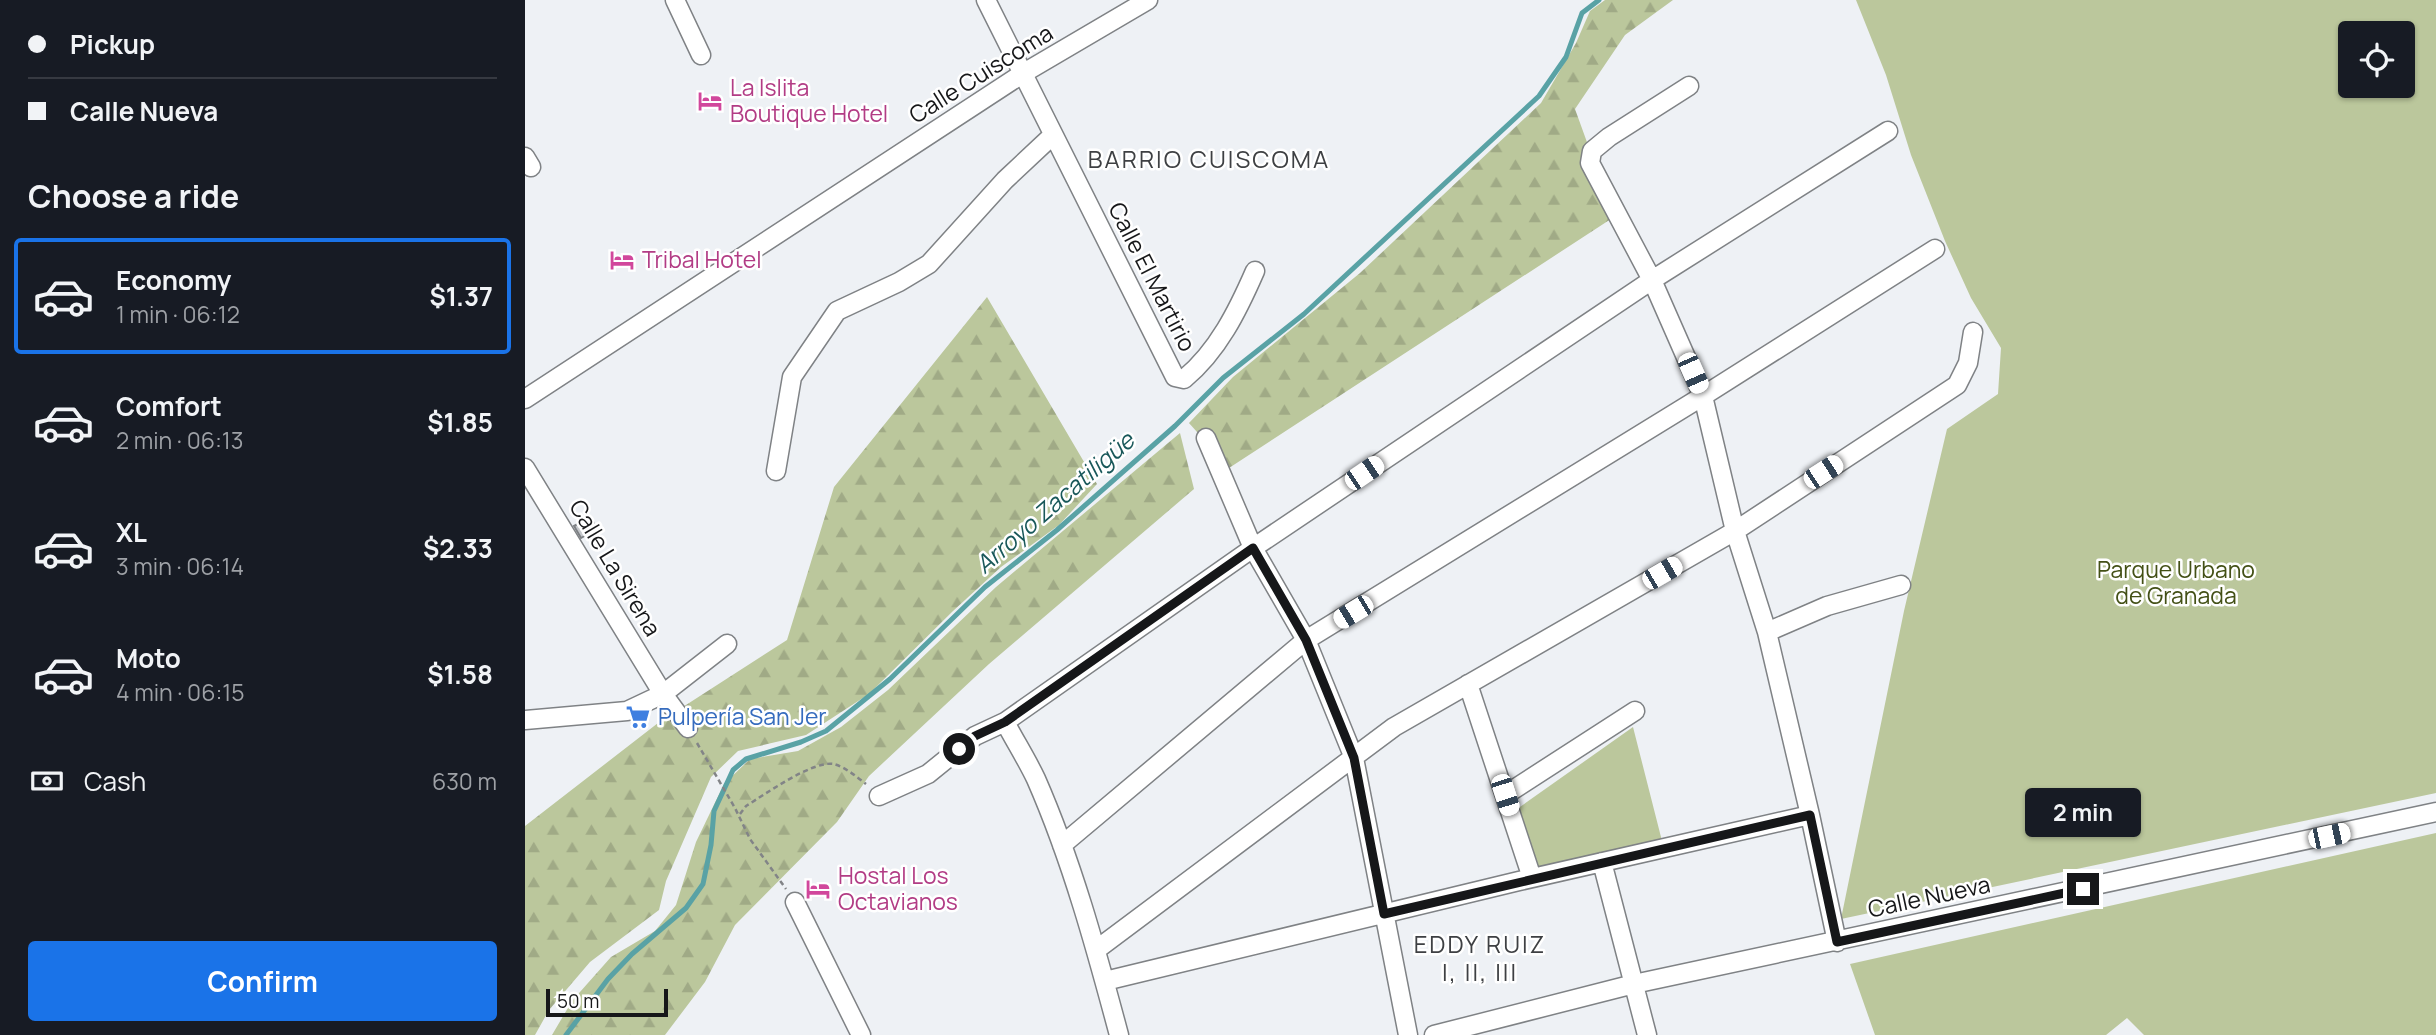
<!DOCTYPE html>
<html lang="en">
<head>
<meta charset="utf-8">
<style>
  body { margin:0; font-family:Manrope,sans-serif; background:#20242c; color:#f1f3f6; height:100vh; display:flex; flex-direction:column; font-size:26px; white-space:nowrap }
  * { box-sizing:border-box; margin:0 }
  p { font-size:23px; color:#9ea1a6 }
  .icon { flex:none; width:38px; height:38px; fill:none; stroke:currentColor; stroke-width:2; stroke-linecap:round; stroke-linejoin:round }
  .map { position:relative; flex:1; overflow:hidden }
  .drawer { display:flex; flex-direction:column; background:#171b24; width:525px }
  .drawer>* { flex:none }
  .hud { display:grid; align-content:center; height:154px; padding:0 28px; background:#171b24 }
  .buttons { position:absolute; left:1813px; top:21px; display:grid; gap:14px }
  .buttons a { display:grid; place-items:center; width:77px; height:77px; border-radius:7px; background:#171b24; box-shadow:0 2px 5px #0004; font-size:35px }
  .scale { position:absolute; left:21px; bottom:18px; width:122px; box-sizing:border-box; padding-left:7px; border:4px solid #161719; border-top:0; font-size:19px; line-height:24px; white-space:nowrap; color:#161719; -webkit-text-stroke:5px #fff; paint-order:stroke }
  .end { position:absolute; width:32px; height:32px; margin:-16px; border:9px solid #161719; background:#fff; box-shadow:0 0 0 4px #fff }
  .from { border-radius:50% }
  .bubble { position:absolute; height:49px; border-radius:7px; background:#171b24; box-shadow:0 2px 5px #0004; font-size:23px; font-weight:700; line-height:49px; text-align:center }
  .car { position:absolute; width:21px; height:42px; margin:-21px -10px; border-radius:9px; box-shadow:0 0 5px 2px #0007; background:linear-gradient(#fff 24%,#345 0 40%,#fff 0 76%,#345 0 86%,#fff 0) }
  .hud b { display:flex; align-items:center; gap:24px; height:66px; font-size:26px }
  .hud b+b { border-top:2px solid #363941 }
  .hud i { width:18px; height:18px; background:#f1f3f6 }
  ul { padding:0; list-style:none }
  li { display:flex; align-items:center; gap:21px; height:116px; margin:0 14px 10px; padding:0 14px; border:4px solid transparent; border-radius:7px }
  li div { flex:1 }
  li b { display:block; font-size:26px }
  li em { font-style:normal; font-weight:700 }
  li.current { border-color:#1a73e8 }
  li>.icon { width:63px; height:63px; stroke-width:1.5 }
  h2 { padding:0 28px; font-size:32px; line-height:84px }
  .pay { display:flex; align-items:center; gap:18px; height:77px; padding:0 28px; font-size:26px }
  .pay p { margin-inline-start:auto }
  .button { display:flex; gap:14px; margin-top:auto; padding:14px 28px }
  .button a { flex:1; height:80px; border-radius:7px; background:#1a73e8; color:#fff; font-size:28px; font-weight:700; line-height:80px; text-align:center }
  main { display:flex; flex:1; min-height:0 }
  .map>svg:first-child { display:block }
</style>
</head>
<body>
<main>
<section class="drawer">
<div class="hud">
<b><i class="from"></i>Pickup</b>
<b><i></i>Calle Nueva</b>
</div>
<h2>Choose a ride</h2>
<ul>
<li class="current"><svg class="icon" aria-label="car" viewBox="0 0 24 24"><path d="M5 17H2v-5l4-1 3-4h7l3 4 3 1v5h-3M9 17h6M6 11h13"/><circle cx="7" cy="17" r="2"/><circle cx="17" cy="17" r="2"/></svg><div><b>Economy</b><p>1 min · 06:12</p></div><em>$1.37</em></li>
<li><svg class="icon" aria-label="car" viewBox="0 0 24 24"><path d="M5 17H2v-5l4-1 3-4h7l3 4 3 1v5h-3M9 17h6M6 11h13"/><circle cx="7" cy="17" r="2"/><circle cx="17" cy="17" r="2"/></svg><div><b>Comfort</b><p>2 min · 06:13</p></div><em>$1.85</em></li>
<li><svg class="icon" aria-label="car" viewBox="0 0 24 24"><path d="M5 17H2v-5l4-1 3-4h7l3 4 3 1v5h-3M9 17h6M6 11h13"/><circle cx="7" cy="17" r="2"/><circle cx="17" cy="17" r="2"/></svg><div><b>XL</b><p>3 min · 06:14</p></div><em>$2.33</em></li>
<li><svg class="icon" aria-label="car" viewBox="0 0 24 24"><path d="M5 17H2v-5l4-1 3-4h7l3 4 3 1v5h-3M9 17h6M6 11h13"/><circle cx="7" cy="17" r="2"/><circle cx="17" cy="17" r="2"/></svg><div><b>Moto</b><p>4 min · 06:15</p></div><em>$1.58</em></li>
</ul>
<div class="pay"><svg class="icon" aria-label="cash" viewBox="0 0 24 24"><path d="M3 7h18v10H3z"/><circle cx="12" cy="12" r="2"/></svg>Cash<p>630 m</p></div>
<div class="button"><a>Confirm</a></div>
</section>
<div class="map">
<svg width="1911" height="1035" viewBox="0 0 1911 1035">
  <defs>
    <pattern id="forest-firs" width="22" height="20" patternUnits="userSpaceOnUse" patternTransform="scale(1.75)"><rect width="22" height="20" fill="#bbc79c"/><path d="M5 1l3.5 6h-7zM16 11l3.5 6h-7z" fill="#a0aa86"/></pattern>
    <pattern id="building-back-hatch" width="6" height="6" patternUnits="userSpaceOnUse" patternTransform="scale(1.75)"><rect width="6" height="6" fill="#c5c8cc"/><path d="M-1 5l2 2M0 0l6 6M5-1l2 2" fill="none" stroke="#a8abaf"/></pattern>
  </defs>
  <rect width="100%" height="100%" fill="#eef1f5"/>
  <path fill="#bbc79c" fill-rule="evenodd" d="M1331,0h580v793l-595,126 63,-308 43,-182 51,-35 3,-46 -30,-50 -26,-57 -34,-86 -25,-80zM1878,33v53h-53v-53z
    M1108,727l29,114 -124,28 -21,-60z
    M1911,833v202h-292l-17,-17 -21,17h-231l-25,-71z"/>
  <path fill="url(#forest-firs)" d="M1080,0h68l-48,35 -50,74 39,108 -385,251 -40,-45 44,-46 127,-104 181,-170 35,-60 14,-32z
    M462,297l110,187 -38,41 -58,42 -48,44 -84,83 -63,41 -68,16 -27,26 -45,104 -7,29 -69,52 -41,48 -14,25h-10v-209l133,-103 129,-83 47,-153z
    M655,433l14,56 -205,175 -120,112 -32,46 -102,103 -30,57 -40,53h-113l20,-34 39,-44 44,-26 21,-26 20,-63 28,-58 26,-25 48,-8 43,-24 47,-37 108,-103z"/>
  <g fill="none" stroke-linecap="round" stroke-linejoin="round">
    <path stroke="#59a2a5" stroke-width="5" d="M41,1035l42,-56 24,-25 54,-46 17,-24 8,-39 3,-34 19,-41 13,-11 55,-17 25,-11 64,-52 95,-92 72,-57 118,-104 48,-48 81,-64 235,-218 27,-39 16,-44 17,-13"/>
  </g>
  <path fill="url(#building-back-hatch)" stroke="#7d8084" stroke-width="2" d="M66,517l6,12 -16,9 -7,-12z"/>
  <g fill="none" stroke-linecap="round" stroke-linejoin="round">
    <g stroke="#7f8285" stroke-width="21">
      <path id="minor" d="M150,0l26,55
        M461,0l189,377 9,2c34,-28 54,-69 71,-108
        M1164,86l-80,51 -17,14 -2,12 62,117 51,116 32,135 32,101 43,183 27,127
        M0,157l6,10
        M0,399l497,-325 126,-74
        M681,438l47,110 53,92 48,118 54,277
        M0,468l138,226 25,34
        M251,471l16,-94 45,-66 62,-29 30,-18 76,-84 48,-45
        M1242,632l60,-26 74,-21
        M943,684l64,194
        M0,720l102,-9 36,-17 64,-50
        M480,722c10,19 22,38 31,57 36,82 60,170 83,256
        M980,795l130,-84
        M354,796l49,-22 47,-38 30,-14 248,-174 399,-268 236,-149
        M537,845l244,-205 397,-244 232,-147
        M1077,862l45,173
        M270,902l66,133
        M571,950l298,-223 341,-196 222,-146 11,-22 5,-31
        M580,981l414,-100 291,-66
        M909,1035l200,-51 802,-172"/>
    </g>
    <path stroke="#828487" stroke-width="2.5" stroke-dasharray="5 3.5" stroke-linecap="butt" d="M172,743l38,65 15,31 36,50
      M215,814l6,-8c18,-11 67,-46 88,-42 11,3 23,13 32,20"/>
    <use href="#minor" stroke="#fff" stroke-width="18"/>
  </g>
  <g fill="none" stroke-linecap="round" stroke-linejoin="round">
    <path stroke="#161719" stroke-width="9" d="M434,749l16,-13 30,-14 248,-174 53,92 48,118 30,156 426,-99 27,127 246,-53"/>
  </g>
  <defs>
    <g id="hotel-bare" transform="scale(1.89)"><path d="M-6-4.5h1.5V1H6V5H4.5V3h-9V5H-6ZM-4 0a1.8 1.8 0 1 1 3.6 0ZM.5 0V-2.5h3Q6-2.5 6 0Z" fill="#d1479c" stroke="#fff" stroke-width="2.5" paint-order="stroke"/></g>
    <g id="supermarket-bare" transform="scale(1.89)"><path d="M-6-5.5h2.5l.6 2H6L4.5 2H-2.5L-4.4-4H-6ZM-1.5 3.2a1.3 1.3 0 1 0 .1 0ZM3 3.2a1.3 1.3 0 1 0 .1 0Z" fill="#3f7fe0" stroke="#fff" stroke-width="2.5" paint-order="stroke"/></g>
  </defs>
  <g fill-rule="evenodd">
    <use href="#hotel-bare" x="185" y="101"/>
    <use href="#hotel-bare" x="97" y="260"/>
    <use href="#supermarket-bare" x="113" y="717"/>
    <use href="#hotel-bare" x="293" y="889"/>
  </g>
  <g text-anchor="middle" stroke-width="5" stroke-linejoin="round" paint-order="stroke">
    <g font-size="23" fill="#161719" stroke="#fff">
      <text transform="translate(456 74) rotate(-32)" y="8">Calle Cuiscoma</text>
      <text transform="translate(627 277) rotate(63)" y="8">Calle El Martirio</text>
      <text transform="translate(90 568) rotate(59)" y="8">Calle La Sirena</text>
      <text transform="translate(1404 897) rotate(-12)" y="8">Calle Nueva</text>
    </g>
    <g font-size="23" fill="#b23c85" stroke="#fff" text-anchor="start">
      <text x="205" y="96">La Islita<tspan x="205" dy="26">Boutique Hotel</tspan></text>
      <text x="117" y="268">Tribal Hotel</text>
      <text x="313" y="884">Hostal Los<tspan x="313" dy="26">Octavianos</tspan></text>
    </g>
    <g font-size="23" fill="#435016" stroke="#fff">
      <text x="1651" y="578">Parque Urbano<tspan x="1651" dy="26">de Granada</tspan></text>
    </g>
    <g font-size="23" fill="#366cbe" stroke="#fff" text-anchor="start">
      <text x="133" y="725">Pulpería San Jer</text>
    </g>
    <g font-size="24" letter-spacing="2" fill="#3e4043" stroke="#fff">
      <text x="684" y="168">BARRIO CUISCOMA</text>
      <text x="955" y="953">EDDY RUIZ<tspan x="955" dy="28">I, II, III</tspan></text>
    </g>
    <g font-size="24" font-style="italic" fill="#19585a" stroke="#fff">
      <text transform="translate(530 503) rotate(-41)" y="8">Arroyo Zacatiligüe</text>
    </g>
  </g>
</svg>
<div class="buttons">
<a><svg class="icon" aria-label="locate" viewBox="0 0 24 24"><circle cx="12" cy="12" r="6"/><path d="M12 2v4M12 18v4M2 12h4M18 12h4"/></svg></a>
</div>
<div class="scale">50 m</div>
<i class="end from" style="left:434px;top:749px"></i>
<i class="end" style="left:1558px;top:889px"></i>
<div class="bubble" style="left:1500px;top:788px;width:116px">2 min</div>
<i class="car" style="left:1168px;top:373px;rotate:156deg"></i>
<i class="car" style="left:1298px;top:472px;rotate:57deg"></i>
<i class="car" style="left:839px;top:473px;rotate:56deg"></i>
<i class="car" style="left:1137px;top:573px;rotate:60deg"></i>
<i class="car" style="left:828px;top:612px;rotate:239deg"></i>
<i class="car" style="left:980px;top:795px;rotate:162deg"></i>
<i class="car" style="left:1804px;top:836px;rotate:78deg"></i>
</div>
</main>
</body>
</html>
